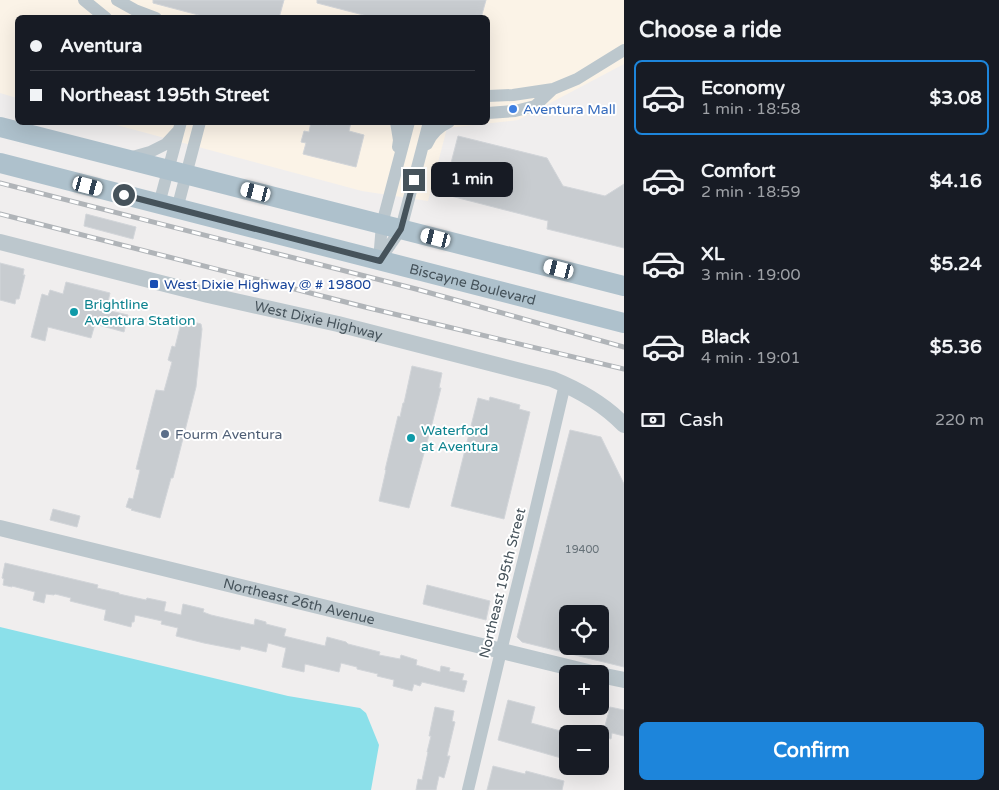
<!DOCTYPE html>
<html lang="en">
<head>
<meta charset="utf-8">
<style>
  body { margin:0; font-family:"Varela Round",sans-serif; background:#242831; color:#f1f3f6; height:100vh; display:flex; flex-direction:column; font-size:19px; white-space:nowrap }
  * { box-sizing:border-box; margin:0 }
  p { font-size:16px; color:#9ea1a6 }
  .icon { flex:none; width:28px; height:28px; fill:none; stroke:currentColor; stroke-width:2; stroke-linecap:round; stroke-linejoin:round }
  .map { position:relative; flex:1; overflow:hidden }
  .details { display:flex; flex-direction:column; background:#171b24; width:375px }
  .details>* { flex:none }
  .hud { position:absolute; left:15px; top:15px; width:475px; height:110px; border-radius:8px; box-shadow:0 5px 20px #0002; display:grid; align-content:center; height:110px; padding:0 15px; background:#171b24 }
  .fabs { position:absolute; left:559px; top:605px; display:grid; gap:10px }
  .fabs a { display:grid; place-items:center; width:50px; height:50px; border-radius:8px; background:#171b24; box-shadow:0 5px 20px #0002; font-size:25px }
  .end { position:absolute; width:22px; height:22px; margin:-11px; border:6px solid #46535b; background:#fff; box-shadow:0 0 0 2px #fff }
  .from { border-radius:50% }
  .bubble { position:absolute; height:35px; border-radius:8px; background:#171b24; box-shadow:0 5px 20px #0002; font-size:16px; font-weight:800; line-height:35px; text-align:center }
  .car { position:absolute; width:15px; height:30px; margin:-15px -8px; border-radius:6px; box-shadow:0 0 4px 1px #0007; background:linear-gradient(#fff 24%,#345 0 40%,#fff 0 76%,#345 0 86%,#fff 0) }
  .hud b { display:flex; align-items:center; gap:18px; height:48px; font-size:19px }
  .hud b+b { border-top:1px solid #363941 }
  .hud i { width:12px; height:12px; background:#f1f3f6 }
  ul { padding:0; list-style:none }
  li { display:flex; align-items:center; gap:15px; height:75px; margin:0 10px 8px; padding:0 5px; border:2px solid transparent; border-radius:8px }
  li div { flex:1 }
  li b { display:block; font-size:19px }
  li em { font-style:normal; font-weight:800 }
  li.current { border-color:#1d85db }
  li>.icon { width:45px; height:45px; stroke-width:1.5 }
  h2 { padding:0 15px; font-size:22px; line-height:60px }
  .pay { display:flex; align-items:center; gap:12px; height:55px; padding:0 15px; font-size:19px }
  .pay p { margin-inline-start:auto }
  .primary-button { display:flex; gap:10px; margin-top:auto; padding:10px 15px }
  .primary-button a { flex:1; height:58px; border-radius:8px; background:#1d85db; color:#fff; font-size:20px; font-weight:800; line-height:58px; text-align:center }
  main { display:flex; flex:1; min-height:0 }
  .map>svg:first-child { display:block }
</style>
</head>
<body>
<main>
<div class="map">
<svg width="624" height="790" viewBox="0 0 624 790">
  <rect width="100%" height="100%" fill="#f0eeee"/>
  <path fill="#fbf3e7" d="M0,0h624v64l-106,56 -71,8 -19,73 -66,-10 -253,-68 379,-1v-104h-470l-1,80 -17,-5z"/>
  <path fill="#8be0ea" d="M0,627l288,69 72,12 6,5 13,32 -8,45h-371z"/>
  <path fill="#c8ccd0" stroke="#d2d5d9" fill-rule="evenodd" d="M153,0h131l-5,18h-69l-57,-15z
    M317,0h169l-5,18h-106l-58,-15z
    M311,122h5l11,3 1,-3h23l-2,9 15,4 -8,32 -53,-13 3,-11 -5,-1 3,-11 5,1z
    M458,136l89,22 16,28 42,10 19,-12v64l-77,-19 1,-8 -105,-27z
    M86,214l50,13 -3,12 -49,-13z
    M0,263l24,6 -1,6h2l-6,24h-3l-1,5 -15,-4z
    M66,282l44,11 -4,17 22,5 -4,17 -29,-8 -4,14 -43,-11 -3,14 -14,-4 11,-43 6,2 2,-6 13,4z
    M182,319l19,5 1,5 -6,58 -23,91h-2l-11,40 -29,-8 1,-1 -6,-2 3,-9 4,1 7,-29 -4,-1 20,-79 8,1 8,-29 -4,-2 4,-14 3,1z
    M412,366l30,7 -3,15h2l-9,36 -23,84 -30,-7 7,-31h-1l13,-54 2,1 3,-14h1z
    M490,397l30,8 -1,4 11,3 -26,107 -53,-13 27,-108 11,3z
    M570,430l31,7 23,47v183l-102,-25 -5,-5zM568,614h32v32h-32z
    M53,509l27,7 -3,11 -27,-7z
    M5,563l93,22 -1,3 22,5v1l27,6 1,-2 19,4 -2,9 17,4 2,-11 21,5 -1,3 8,3 43,10 1,-6 11,3v2l20,5 -2,7 41,10 2,-9 19,5 2,2 32,8 -1,3 21,4 1,-4 16,5 -1,5 24,7 1,-6 9,2 -1,3 15,3 -2,6 5,1 -3,11 -42,-10 -2,4 -6,-2 -2,7 -19,-5 1,-6 -17,-4 1,-2 -21,-5v-2l-16,-4 -2,9 -34,-8 -1,8 -22,-5 4,-19 -18,-5 -2,9 -25,-6 -1,4 -36,-7 -28,-7 2,-8 -17,-4 1,-3 -27,-6 -1,7h-2l-1,5 -27,-7 2,-10 -36,-9 1,-3 -16,-4 -1,1 -8,-1 -2,9 -11,-3 2,-8 -23,-6v1l-9,-2 1,-6 -2,-1z
    M427,585l63,16 -4,19 -63,-16z
    M508,700l27,7 -4,16 37,10v27l-70,-20z
    M435,707l19,4 -2,10 3,1 -8,34h3l-6,22 -5,-2 -3,14h-20l2,-11 4,1 6,-28h-1l4,-16h-2z
    M610,707l14,3v26l-12,-3 -1,6 -9,-2z
    M493,766l32,8 1,-3 38,10 -2,9h-75z"/>
  <g fill="none" stroke-linecap="round" stroke-linejoin="round">
    <path stroke="#bcc7cd" stroke-width="12" d="M84,0l22,18
      M117,0l18,10 21,8
      M488,96l25,-1 40,-6 24,-10 47,-29
      M488,113l27,-2 20,-5 18,-17
      M396,122l3,18 -1,7
      M427,144c4,-10 11,-17 22,-22
      M129,158l21,-6 16,-8 12,-13
      M159,204l22,-82
      M177,209l23,-87
      M379,261l22,-32 28,-107
      M379,261l3,-37 27,-102
      M468,790l33,-139 26,-105 38,-162"/>
    <g stroke="#bcc7cd" stroke-width="16">
      <path id="s1" d="M0,242l208,53 130,29 214,55c27,11 52,25 72,46"/>
      <path id="s2" d="M0,528l596,146"/>
      <path d="M600,675l24,5"/>
    </g>
    <g stroke="#aec1cc" stroke-width="20">
      <path d="M0,127l624,159"/>
      <path id="s3" d="M0,163l624,160"/>
    </g>
    <g stroke="#b0b4b8" stroke-width="5">
      <path id="rail" d="M0,183l416,106 208,58
        M0,214l369,94 255,61"/>
    </g>
    <use href="#rail" stroke="#fff" stroke-width="3" stroke-dasharray="9" stroke-linecap="butt"/>
  </g>
  <g fill="none" stroke-linecap="round" stroke-linejoin="round">
    <path stroke="#46535b" stroke-width="6" d="M124,195l256,66 21,-32 13,-49"/>
  </g>
  <circle fill="#3f7fe0" stroke="#fff" stroke-width="2" cx="513" cy="109" r="5"/>
  <rect fill="#1a4fb4" stroke="#fff" stroke-width="2" x="149" y="279" width="10" height="10" rx="2.5"/>
  <g fill="#0f9aa8" stroke="#fff" stroke-width="2">
    <circle cx="74" cy="312" r="5"/>
    <circle cx="411" cy="438" r="5"/>
  </g>
  <circle fill="#5c6f8a" stroke="#fff" stroke-width="2" cx="165" cy="434" r="5"/>
  <g text-anchor="middle" stroke-width="4" stroke-linejoin="round" paint-order="stroke">
    <g font-size="11" fill="#667178">
      <text x="582" y="553">19400</text>
    </g>
    <g font-size="14" fill="#366cbe" stroke="#fff" text-anchor="start">
      <text x="523" y="114">Aventura Mall</text>
    </g>
    <g font-size="14" fill="#164399" stroke="#fff" text-anchor="start">
      <text x="164" y="289">West Dixie Highway @ # 19800</text>
    </g>
    <g font-size="14" fill="#46535b" stroke="#fff">
      <text dy="5" stroke="none"><textPath href="#s3" startOffset="488">Biscayne Boulevard</textPath></text>
      <text dy="5" stroke="none"><textPath href="#s1" startOffset="328">West Dixie Highway</textPath></text>
      <text transform="translate(502 583) rotate(-76)" y="5">Northeast 195th Street</text>
      <text dy="5" stroke="none"><textPath href="#s2" startOffset="308">Northeast 26th Avenue</textPath></text>
    </g>
    <g font-size="14" fill="#0d838f" stroke="#fff" text-anchor="start">
      <text x="84" y="309">Brightline<tspan x="84" dy="16">Aventura Station</tspan></text>
      <text x="421" y="435">Waterford<tspan x="421" dy="16">at Aventura</tspan></text>
    </g>
    <g font-size="14" fill="#4e5e75" stroke="#fff" text-anchor="start">
      <text x="175" y="439">Fourm Aventura</text>
    </g>
  </g>
</svg>
<div class="fabs">
<a><svg class="icon" aria-label="locate" viewBox="0 0 24 24"><circle cx="12" cy="12" r="6"/><path d="M12 2v4M12 18v4M2 12h4M18 12h4"/></svg></a>
<a>+</a>
<a>−</a>
</div>
<i class="end from" style="left:124px;top:195px"></i>
<i class="end" style="left:414px;top:180px"></i>
<div class="bubble" style="left:431px;top:162px;width:82px">1 min</div>
<i class="car" style="left:88px;top:186px;rotate:105deg"></i>
<i class="car" style="left:256px;top:192px;rotate:284deg"></i>
<i class="car" style="left:436px;top:238px;rotate:284deg"></i>
<i class="car" style="left:559px;top:269px;rotate:284deg"></i>
<div class="hud">
<b><i class="from"></i>Aventura</b>
<b><i></i>Northeast 195th Street</b>
</div>
</div>
<section class="details">
<h2>Choose a ride</h2>
<ul>
<li class="current"><svg class="icon" aria-label="car" viewBox="0 0 24 24"><path d="M5 17H2v-5l4-1 3-4h7l3 4 3 1v5h-3M9 17h6M6 11h13"/><circle cx="7" cy="17" r="2"/><circle cx="17" cy="17" r="2"/></svg><div><b>Economy</b><p>1 min · 18:58</p></div><em>$3.08</em></li>
<li><svg class="icon" aria-label="car" viewBox="0 0 24 24"><path d="M5 17H2v-5l4-1 3-4h7l3 4 3 1v5h-3M9 17h6M6 11h13"/><circle cx="7" cy="17" r="2"/><circle cx="17" cy="17" r="2"/></svg><div><b>Comfort</b><p>2 min · 18:59</p></div><em>$4.16</em></li>
<li><svg class="icon" aria-label="car" viewBox="0 0 24 24"><path d="M5 17H2v-5l4-1 3-4h7l3 4 3 1v5h-3M9 17h6M6 11h13"/><circle cx="7" cy="17" r="2"/><circle cx="17" cy="17" r="2"/></svg><div><b>XL</b><p>3 min · 19:00</p></div><em>$5.24</em></li>
<li><svg class="icon" aria-label="car" viewBox="0 0 24 24"><path d="M5 17H2v-5l4-1 3-4h7l3 4 3 1v5h-3M9 17h6M6 11h13"/><circle cx="7" cy="17" r="2"/><circle cx="17" cy="17" r="2"/></svg><div><b>Black</b><p>4 min · 19:01</p></div><em>$5.36</em></li>
</ul>
<div class="pay"><svg class="icon" aria-label="cash" viewBox="0 0 24 24"><path d="M3 7h18v10H3z"/><circle cx="12" cy="12" r="2"/></svg>Cash<p>220 m</p></div>
<div class="primary-button"><a>Confirm</a></div>
</section>
</main>
</body>
</html>
